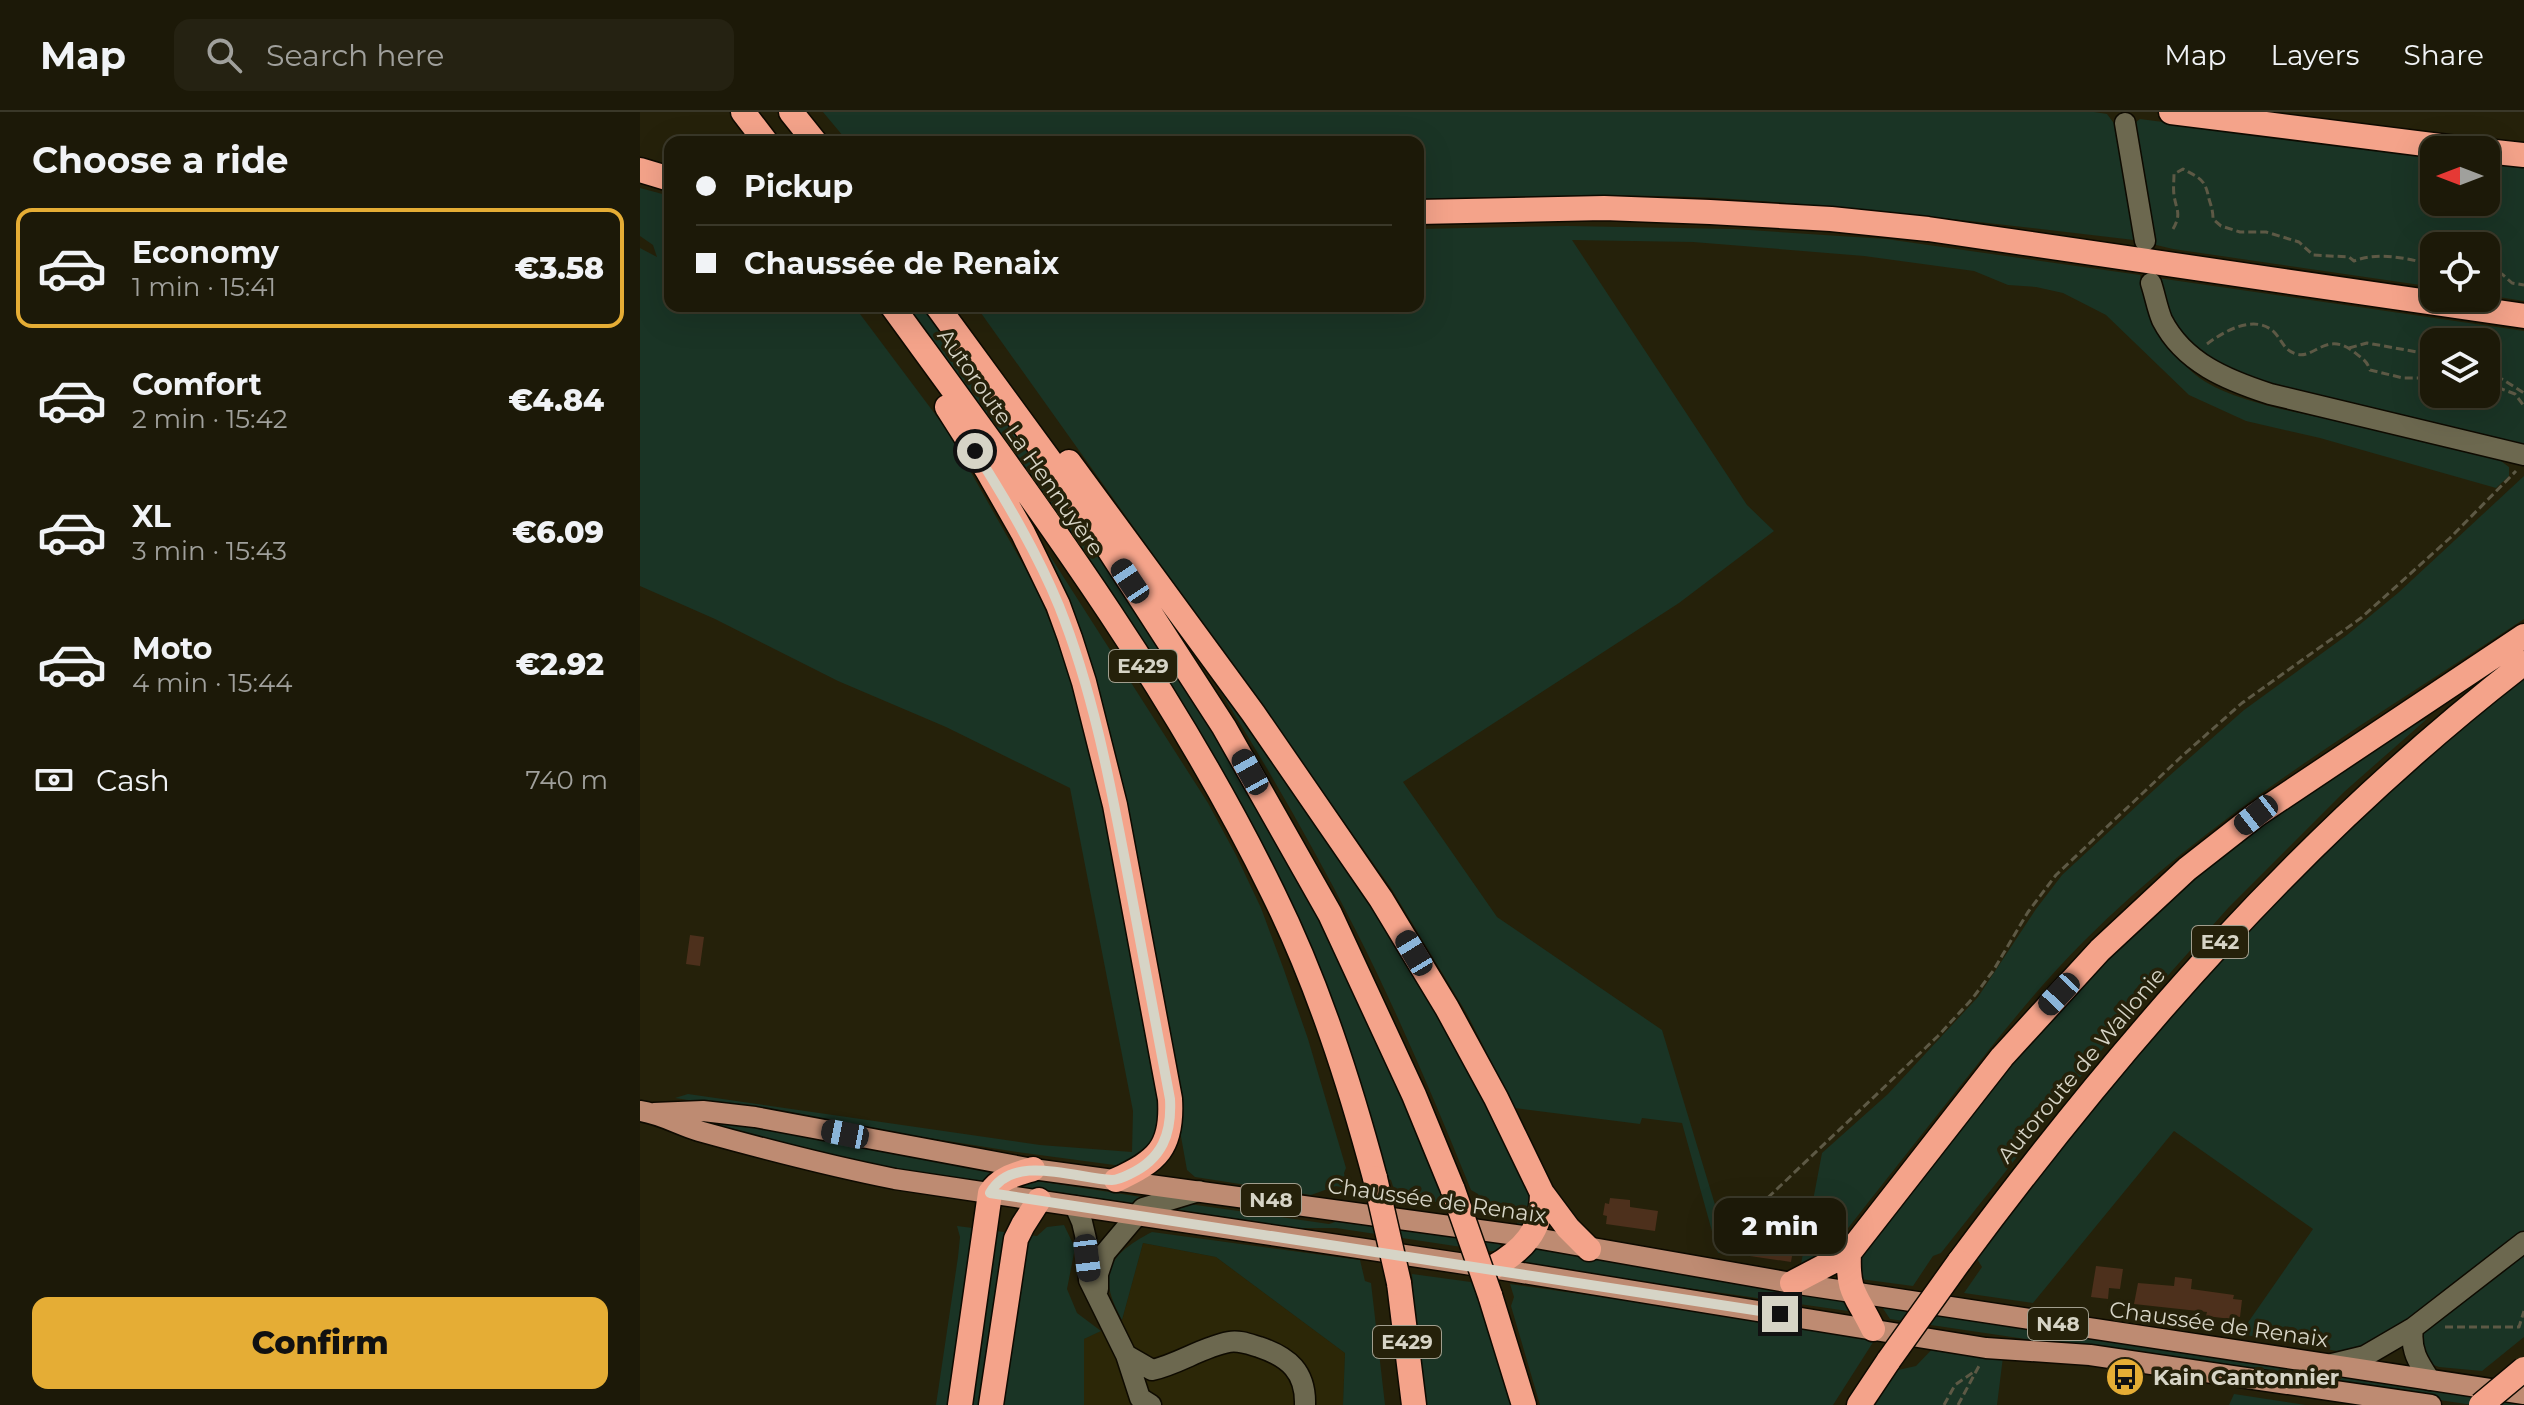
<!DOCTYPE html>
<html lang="en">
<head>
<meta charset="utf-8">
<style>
  body { margin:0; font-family:Montserrat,sans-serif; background:#252212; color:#f1f3f6; height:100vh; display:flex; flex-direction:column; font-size:30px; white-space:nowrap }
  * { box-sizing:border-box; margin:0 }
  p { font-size:26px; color:#a0a09c }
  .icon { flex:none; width:44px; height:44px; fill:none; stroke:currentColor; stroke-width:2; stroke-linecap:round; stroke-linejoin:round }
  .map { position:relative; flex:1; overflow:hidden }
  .drawer { display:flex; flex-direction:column; background:#1c1908; width:640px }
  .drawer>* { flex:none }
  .hud { position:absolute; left:24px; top:24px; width:760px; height:176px; border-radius:16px; box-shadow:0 8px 32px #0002,0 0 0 2px #3a3829; display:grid; align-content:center; height:176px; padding:0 32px; background:#1c1908 }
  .needle { width:52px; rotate:270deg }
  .controls { position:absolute; left:1780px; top:24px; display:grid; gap:16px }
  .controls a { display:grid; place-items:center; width:80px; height:80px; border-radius:16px; background:#1c1908; box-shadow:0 8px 32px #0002,0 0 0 2px #3a3829; font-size:40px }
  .end { position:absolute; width:36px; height:36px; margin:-18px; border:10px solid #d6d4c6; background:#111; box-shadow:0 0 0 4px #111 }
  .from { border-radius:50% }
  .bubble { position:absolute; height:56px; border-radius:16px; background:#1c1908; box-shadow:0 8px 32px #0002,0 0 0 2px #3a3829; font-size:26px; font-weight:800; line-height:56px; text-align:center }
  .car { position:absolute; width:24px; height:48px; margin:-24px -12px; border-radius:10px; box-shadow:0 0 6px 2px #0007; background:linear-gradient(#222 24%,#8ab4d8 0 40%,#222 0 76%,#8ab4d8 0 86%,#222 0) }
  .hud b { display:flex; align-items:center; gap:28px; height:76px; font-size:30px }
  .hud b+b { border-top:2px solid #3a3829 }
  .hud i { width:20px; height:20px; background:#f1f3f6 }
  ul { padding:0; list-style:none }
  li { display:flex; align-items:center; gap:24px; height:120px; margin:0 16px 12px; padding:0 16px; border:4px solid transparent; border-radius:16px }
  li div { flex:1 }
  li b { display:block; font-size:30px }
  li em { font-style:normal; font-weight:800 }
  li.on { border-color:#e5ad35 }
  li>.icon { width:72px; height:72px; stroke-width:1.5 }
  h2 { padding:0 32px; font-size:36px; line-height:96px }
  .pay { display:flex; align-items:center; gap:20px; height:88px; padding:0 32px; font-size:30px }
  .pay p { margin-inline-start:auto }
  .primary-button { display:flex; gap:16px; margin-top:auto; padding:16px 32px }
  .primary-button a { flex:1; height:92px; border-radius:16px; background:#e5ad35; color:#111; font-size:32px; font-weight:800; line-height:92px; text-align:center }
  header { display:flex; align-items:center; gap:48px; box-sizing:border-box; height:112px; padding:0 40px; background:#1c1908; border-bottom:2px solid #3a3829 }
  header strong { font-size:38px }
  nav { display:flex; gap:44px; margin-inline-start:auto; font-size:28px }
  .search { width:560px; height:72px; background:#252212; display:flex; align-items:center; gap:20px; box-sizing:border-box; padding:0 28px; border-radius:16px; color:#a0a09c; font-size:30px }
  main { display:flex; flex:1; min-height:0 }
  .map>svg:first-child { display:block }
</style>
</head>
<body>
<header>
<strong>Map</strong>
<div class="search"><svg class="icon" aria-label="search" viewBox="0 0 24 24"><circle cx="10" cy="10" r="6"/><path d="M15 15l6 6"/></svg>Search here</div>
<nav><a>Map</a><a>Layers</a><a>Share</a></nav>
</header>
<main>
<section class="drawer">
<h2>Choose a ride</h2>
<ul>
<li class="on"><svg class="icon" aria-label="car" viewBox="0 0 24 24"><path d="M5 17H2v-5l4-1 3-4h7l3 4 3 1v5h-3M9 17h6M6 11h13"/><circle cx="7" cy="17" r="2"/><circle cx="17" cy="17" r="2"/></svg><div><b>Economy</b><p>1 min · 15:41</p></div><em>€3.58</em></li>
<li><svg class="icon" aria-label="car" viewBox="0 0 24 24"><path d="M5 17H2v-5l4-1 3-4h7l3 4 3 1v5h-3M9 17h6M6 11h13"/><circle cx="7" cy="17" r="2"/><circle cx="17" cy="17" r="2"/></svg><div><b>Comfort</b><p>2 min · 15:42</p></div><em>€4.84</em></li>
<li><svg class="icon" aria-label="car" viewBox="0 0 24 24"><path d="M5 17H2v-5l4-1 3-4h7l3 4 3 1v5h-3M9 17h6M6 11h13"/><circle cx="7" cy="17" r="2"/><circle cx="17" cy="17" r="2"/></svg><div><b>XL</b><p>3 min · 15:43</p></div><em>€6.09</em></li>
<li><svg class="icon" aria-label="car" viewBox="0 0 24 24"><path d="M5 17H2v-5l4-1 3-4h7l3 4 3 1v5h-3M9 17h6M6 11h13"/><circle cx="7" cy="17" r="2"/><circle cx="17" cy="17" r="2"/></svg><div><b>Moto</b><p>4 min · 15:44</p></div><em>€2.92</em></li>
</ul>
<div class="pay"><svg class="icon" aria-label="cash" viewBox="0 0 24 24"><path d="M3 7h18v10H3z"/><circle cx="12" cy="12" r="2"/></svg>Cash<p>740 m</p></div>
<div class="primary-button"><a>Confirm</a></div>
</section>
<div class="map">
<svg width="1884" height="1293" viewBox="0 0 1884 1293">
  <rect width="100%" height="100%" fill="#25210a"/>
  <path fill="#2c2707" d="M503,1131l73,14 129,96 -2,52h-259v-66l38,-19z"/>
  <path fill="#1a3425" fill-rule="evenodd" d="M183,0h1271l13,2 9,12 18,114c-129,-15 -258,-31 -387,-40 -110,-8 -220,-3 -329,-1v-57h-570z
    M1500,7l294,38v45h52v-40l38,4v135l-38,-6v-49h-52v41l-261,-38 -21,-5 -21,-118z
    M0,76l30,8v110h184l93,124 90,159 27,69 20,63 10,41 68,366 -8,20 -32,18 -105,-14 -342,-54 13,-4 352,51 92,7 1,-41 -63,-323 -124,-61 -108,-46 -123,-62 -75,-33v-338l17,9 -4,-12 -13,-9z
    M927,114l167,3 152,10 254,36c10,40 20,67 51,96 32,30 107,41 150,51 52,12 104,24 156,36l12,9v9l-13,12 -176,-50 -74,-17 -57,-26 -83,-80 -43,-22 -27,-6 -28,-2 -34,-14 -110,-15 -171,-14 -121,-2 175,265 27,26 -95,72 -276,179 94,135 165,113 64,211 -4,11 -4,1 -36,-130 -40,-5 -2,6 -125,-16 -48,-94 -76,-126 -415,-582h442v-77z
    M1518,166l366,53v118l-313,-80 -43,-53zM1794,230h52v52h-52z
    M263,194h23l167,231 146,233 107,196 95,217 -2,5 3,15 -46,-7 -5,-16 -5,-2 -101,-282z
    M1884,364v143c-151,100 -311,193 -440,322 -43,43 -81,91 -119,139 -40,50 -80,101 -120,152l-27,24 -17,8 21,-111 66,-59 90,-97 58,-88 26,-34 106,-98 76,-67 103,-75 51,-42z
    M380,397l188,294 28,52 25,53 23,62 24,69 38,129 -2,5 3,15 -11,-2 -25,9 -116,-18 -8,-7 -68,-379z
    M546,525l209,295 140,264 -8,31 -9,-1 -4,-14 -30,-4 -6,-14 -7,-4c-36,-89 -73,-177 -117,-263 -50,-99 -108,-196 -168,-290z
    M1884,566v556l-123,93 -36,21 -28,3 -97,-17 73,-105 -139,-98 -141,172 -69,-10 18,-26 -5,-8c26,-36 51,-73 78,-108 84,-106 176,-206 273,-301 62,-61 126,-120 196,-172z
    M1788,606l-84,74 -115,115 -124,139 -164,207 -8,3 -20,30 -53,-7 -5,-14 8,-19 202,-247 62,-66 116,-99 154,-101z
    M33,1004l34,3 313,51 -35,14 -108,-18 -77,-16z
    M391,1068l124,19 -22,7 -116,-17 1,-6z
    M549,1092l140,20 9,-3 157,20 9,7 -6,3h-10l-152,-23h-53l-129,-18z
    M424,1113l11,23 -8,41 10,24 24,18 -17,8v66h-148l22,-148 2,-20 -3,-11 80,10 10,-9z
    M512,1120l208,28 5,21 6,2 14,122h-42l2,-52 -129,-96 -73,-14 -21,77c-25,-45 -15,-65 30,-88z
    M891,1134l309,49 8,16 -337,-48z
    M1884,1143v82l-42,34 -43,-4 -11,-4 -7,-25 7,-12z
    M772,1162l59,8 12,24 31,99h-91l-15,-115 5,-6z
    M870,1172l367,52 -44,69h-293l-29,-99 3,-9z
    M1238,1189l646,98v6h-51l-583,-86z
    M1296,1233l67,12 -6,48h-122l23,-35 18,-4z
    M1594,1282l72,11h-77z"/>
  <path fill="#4d301c" d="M50,823l14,2 -4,29 -14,-2z
    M970,1086l20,2v7l28,4 -3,20 -49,-7 1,-8 -4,-1 2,-12 4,1z
    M1136,1091l11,11 -19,17 20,3 -1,9 7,1 -3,18 -48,-7 3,-24z
    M1456,1154l27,3 -3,20 -11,-1 -1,11 -17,-2z
    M1535,1165l17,2 -1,10 43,6 -1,4 9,1 -2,17 -9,-2v4l-25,-3 1,-4 -73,-8 4,-21 36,3z"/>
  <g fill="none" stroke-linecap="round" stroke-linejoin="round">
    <g stroke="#0e0a00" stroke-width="23">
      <path id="minor" d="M1485,11l20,118
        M1511,171c4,12 6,25 11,37 22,43 65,60 108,74l254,61
        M435,1094l7,16 4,17 3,41 37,75 14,43 11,7
        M458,1177v-15l7,-21 38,-45 56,-17
        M1773,1216l111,-86
        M486,1243l26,15c27,-6 50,-23 77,-28 10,-2 20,2 30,5 30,10 47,25 46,58
        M1692,1252l33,-8 48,-28c-3,22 5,34 17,52"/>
    </g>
    <g stroke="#0e0a00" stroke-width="23">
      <path id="major" d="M0,999c21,3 39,14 59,20 65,18 130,35 196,48l597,89 494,80 104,7 341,50
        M14,1001l49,-2 52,6 278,52 497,68 262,46 732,111"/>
    </g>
    <g stroke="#0e0a00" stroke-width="27">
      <path id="highway" d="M103,0l23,30
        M151,0l24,30
        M1531,0l301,38
        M1846,39l38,4
        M0,58l30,9
        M778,100l186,-4 106,4 121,7 97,10 596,87
        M252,194c137,188 279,377 381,587 45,91 76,188 102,285
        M297,194l125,171 162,250 106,187 84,181 39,95
        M307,295l40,63 36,63 35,72 12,33 14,44 31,123 55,294c3,49 -13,62 -54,81
        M429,350l184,251 128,186 66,109 49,90 46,95 26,35 21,21
        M1209,1141c-2,41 8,42 24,76
        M1319,1150c164,-221 346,-430 565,-599
        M852,1156c31,-18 50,-37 50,-75
        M759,1171l15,122
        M1152,1171l57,-30 153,-196 98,-107 87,-81 69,-54 268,-179
        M850,1183l34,110
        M320,1293l30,-212c9,-15 27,-19 43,-24
        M351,1293l25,-166 7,-14 16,-25
        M1219,1293l30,-45"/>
    </g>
    <path stroke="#5d5945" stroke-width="3" stroke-dasharray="8 4" stroke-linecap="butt" d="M1533,117c9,-16 3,-19 1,-34 -1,-7 0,-14 0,-21l9,-5c18,10 22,10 26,30 2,7 4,11 4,20l8,7 19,6h26l33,10 14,13 36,2 5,4c26,-10 55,-2 80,4
      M1846,163l16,-1 10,9 12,2
      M1567,232c17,-13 49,-31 68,-11 8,9 9,17 21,21 18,6 30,-24 58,-2 9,7 13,9 16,18l33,8h31
      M1709,236l18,-5 67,12
      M1846,257l38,24
      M1846,271l29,11 9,12
      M1085,1142l12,-27 201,-191 34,-37 21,-28 35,-59 28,-37 125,-118 61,-54 119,-85 89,-80 66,-67
      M1805,1215h74l5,-16
      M1304,1293l11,-20 20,-14
      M1318,1293l21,-39"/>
    <use href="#minor" stroke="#6c684f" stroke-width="20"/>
    <use href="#major" stroke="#be8b72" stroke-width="20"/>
    <use href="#highway" stroke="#f4a38a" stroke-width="24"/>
    <g stroke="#0e0a00" stroke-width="27" stroke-linecap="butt">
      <path id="highway-bridge" d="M735,1066l24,105
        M813,1078l37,105
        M1249,1248l70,-98
        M1841,1293l43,-36"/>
    </g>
    <use href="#highway-bridge" stroke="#f4a38a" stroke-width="24"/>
  </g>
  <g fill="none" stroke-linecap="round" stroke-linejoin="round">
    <path stroke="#d6d4c6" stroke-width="10" d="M335,339c31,49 62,101 84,155 34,85 51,176 68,265 15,76 29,152 43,228 2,35 -8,60 -40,75 -6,3 -12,6 -18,6 -35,-1 -99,-28 -122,13l790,121"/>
  </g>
  <defs>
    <g id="bus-disc" transform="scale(2)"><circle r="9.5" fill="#e5ad35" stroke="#25210a"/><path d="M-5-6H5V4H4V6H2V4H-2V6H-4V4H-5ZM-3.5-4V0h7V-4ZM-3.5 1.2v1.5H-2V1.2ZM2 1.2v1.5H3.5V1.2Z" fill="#111"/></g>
  </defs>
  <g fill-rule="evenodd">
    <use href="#bus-disc" x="1485" y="1265"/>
  </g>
  <g text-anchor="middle" stroke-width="7" stroke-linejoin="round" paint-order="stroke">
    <g fill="#25210a" stroke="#a19e8e" stroke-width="2">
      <rect x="469" y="538" width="68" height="32" rx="6"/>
      <rect x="1552" y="814" width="56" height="32" rx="6"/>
      <rect x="601" y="1072" width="60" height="32" rx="6"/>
      <rect x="1388" y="1196" width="60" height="32" rx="6"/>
      <rect x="733" y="1214" width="68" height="32" rx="6"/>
    </g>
    <g font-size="20" font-weight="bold" fill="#d6d4c6">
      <text x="503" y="561">E429</text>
      <text x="1580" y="837">E42</text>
      <text x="631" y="1095">N48</text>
      <text x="1418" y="1219">N48</text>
      <text x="767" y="1237">E429</text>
    </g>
    <g font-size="22" fill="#d6d4c6" stroke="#25210a">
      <text transform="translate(381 330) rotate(55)" y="8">Autoroute La Hennuyère</text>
      <text transform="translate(1441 953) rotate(-50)" y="8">Autoroute de Wallonie</text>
      <text transform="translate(797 1088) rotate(8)" y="8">Chaussée de Renaix</text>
      <text transform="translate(1579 1212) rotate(8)" y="8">Chaussée de Renaix</text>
    </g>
    <g font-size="22" font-weight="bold" fill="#d6d4c6" stroke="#25210a" text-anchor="start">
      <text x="1513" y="1273">Kain Cantonnier</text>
    </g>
  </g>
</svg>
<div class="controls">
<a><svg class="needle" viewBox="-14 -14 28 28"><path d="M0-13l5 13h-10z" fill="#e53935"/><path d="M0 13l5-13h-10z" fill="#a0a09c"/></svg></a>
<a><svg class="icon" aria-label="locate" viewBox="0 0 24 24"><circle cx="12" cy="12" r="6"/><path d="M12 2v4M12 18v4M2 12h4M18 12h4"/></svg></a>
<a><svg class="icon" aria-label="layers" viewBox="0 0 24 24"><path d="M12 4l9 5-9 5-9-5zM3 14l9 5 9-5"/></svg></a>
</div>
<i class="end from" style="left:335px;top:339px"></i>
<i class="end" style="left:1140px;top:1202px"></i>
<div class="bubble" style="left:1074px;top:1086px;width:132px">2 min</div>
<i class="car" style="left:490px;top:469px;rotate:326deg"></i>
<i class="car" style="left:610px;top:660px;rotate:331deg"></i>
<i class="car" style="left:1616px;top:703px;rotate:232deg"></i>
<i class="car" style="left:774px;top:841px;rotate:329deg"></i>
<i class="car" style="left:1419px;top:882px;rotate:223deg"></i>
<i class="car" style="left:205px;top:1022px;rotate:281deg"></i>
<i class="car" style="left:447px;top:1146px;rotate:173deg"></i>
<div class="hud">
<b><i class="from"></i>Pickup</b>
<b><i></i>Chaussée de Renaix</b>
</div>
</div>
</main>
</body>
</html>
